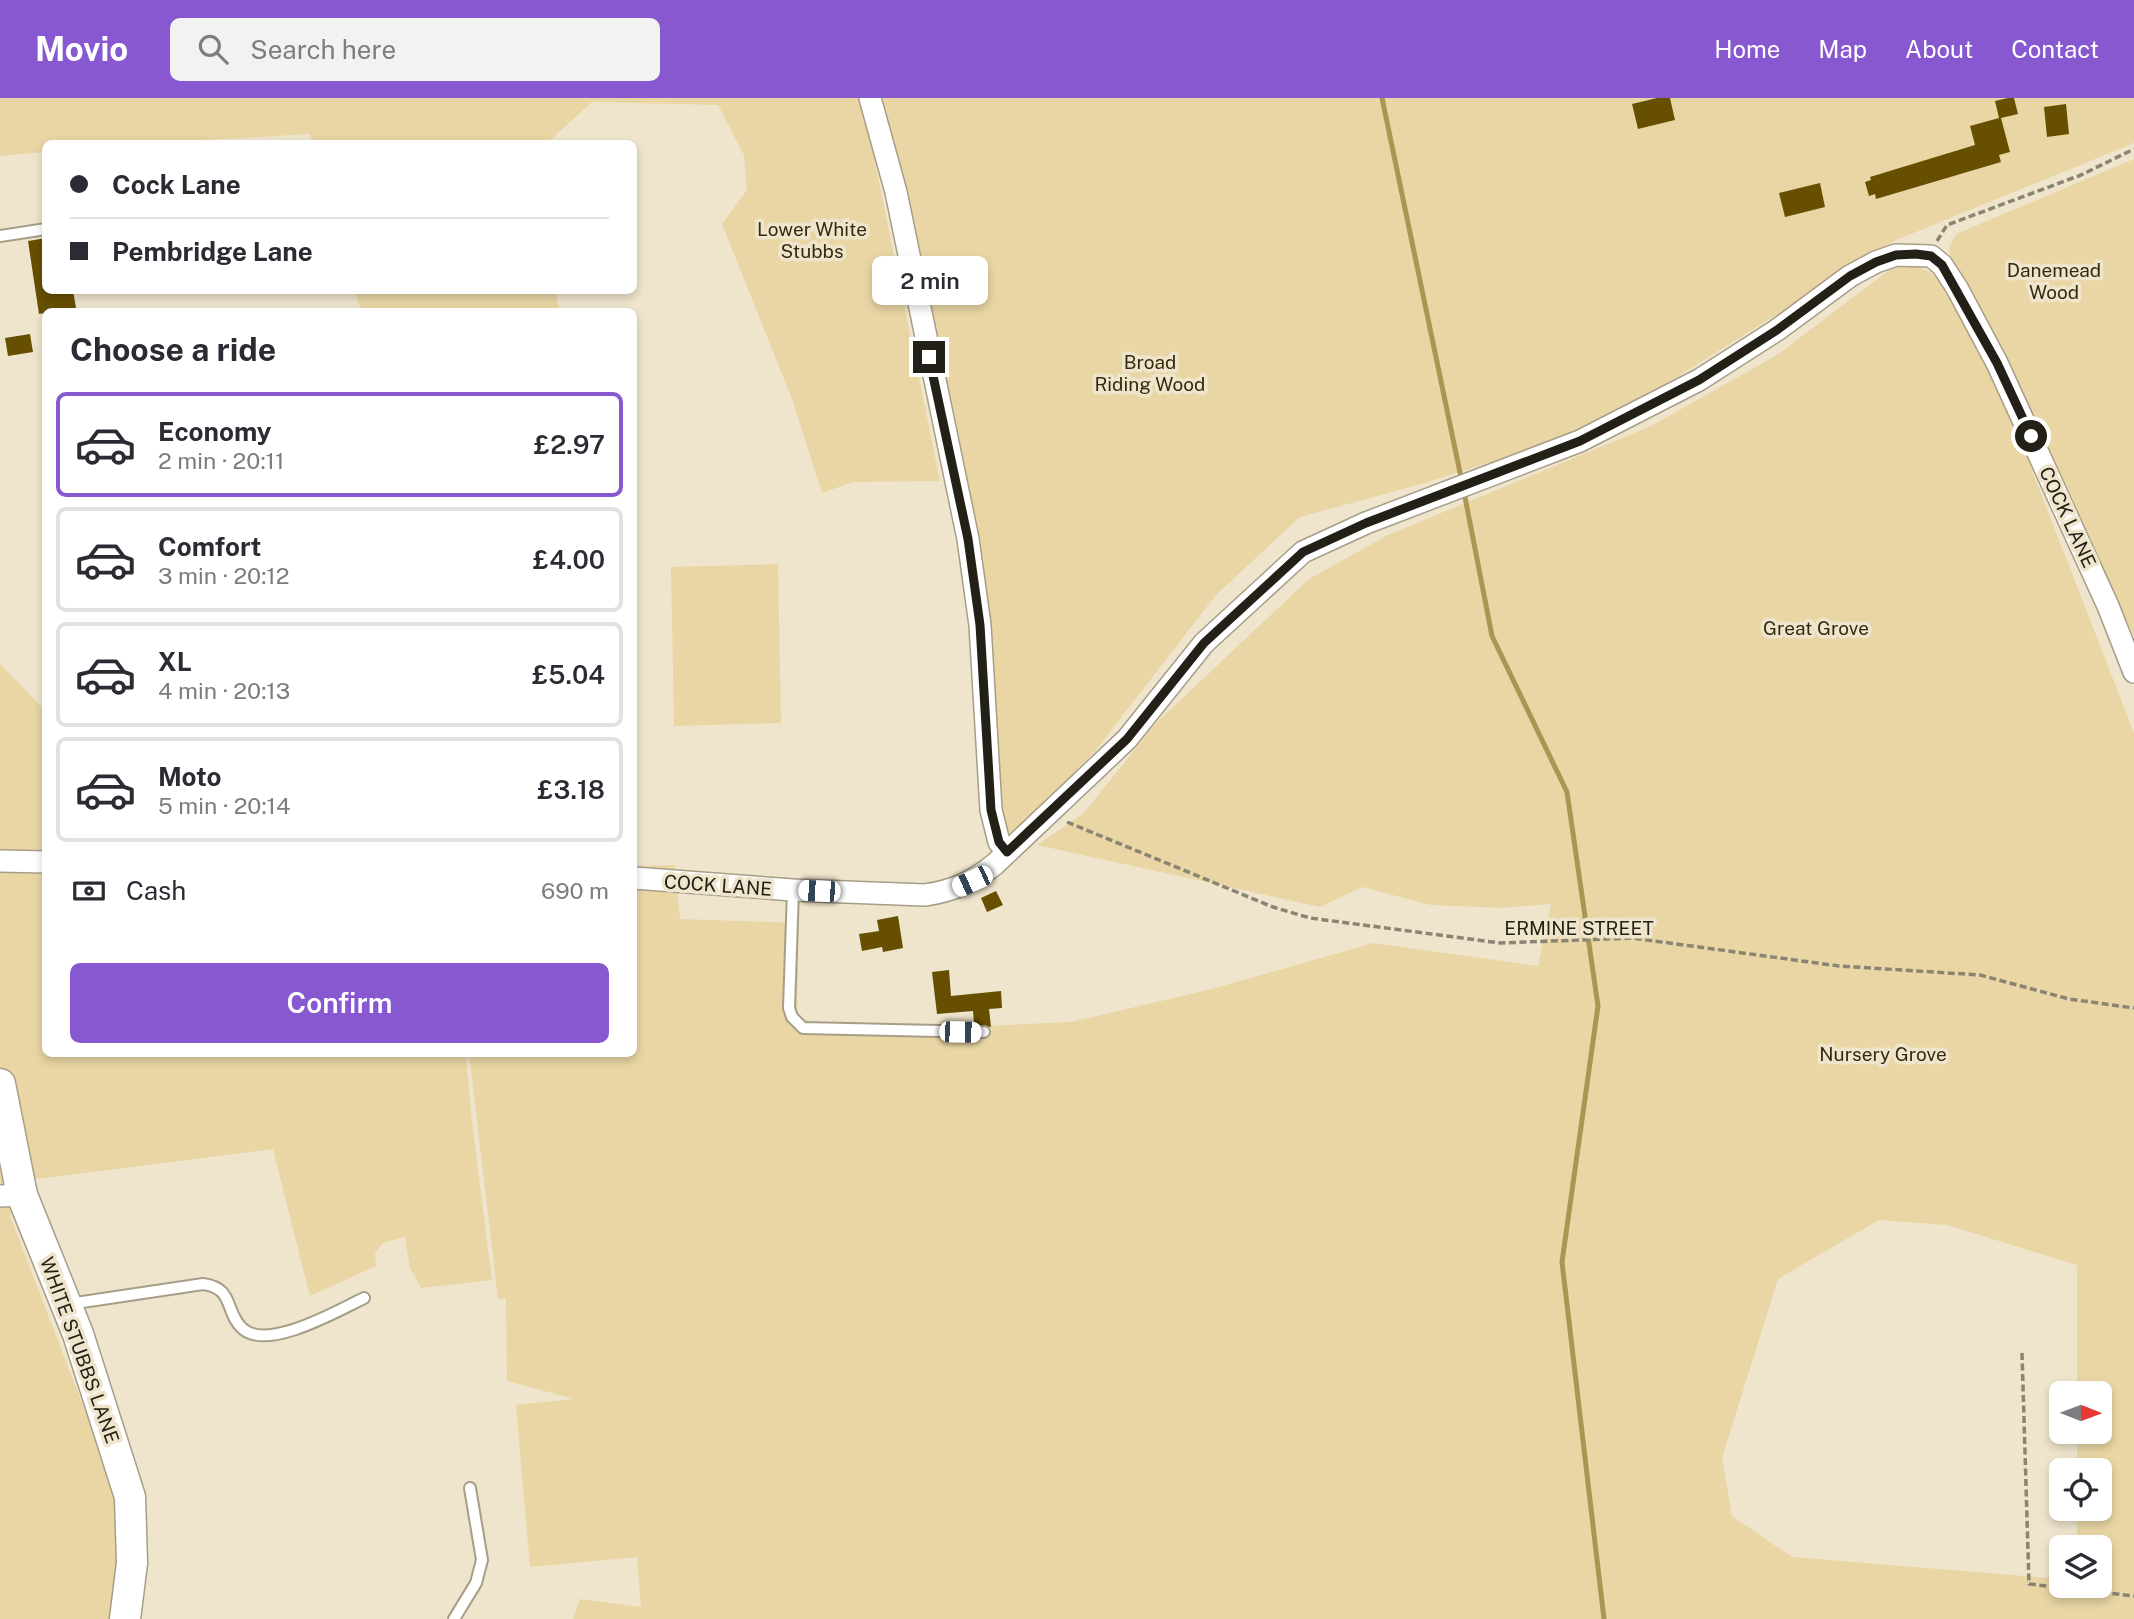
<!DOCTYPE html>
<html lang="en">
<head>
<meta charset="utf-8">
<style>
  body { margin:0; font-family:"Public Sans",sans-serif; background:#f2f2f3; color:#2b2b33; height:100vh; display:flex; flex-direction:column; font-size:26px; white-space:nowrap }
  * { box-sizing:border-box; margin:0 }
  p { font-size:23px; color:#7c7c81 }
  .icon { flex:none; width:38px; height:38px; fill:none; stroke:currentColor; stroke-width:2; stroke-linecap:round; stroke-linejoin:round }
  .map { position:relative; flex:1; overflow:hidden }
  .panel { position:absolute; left:42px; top:210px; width:595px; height:749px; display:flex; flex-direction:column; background:#fff; border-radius:10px; box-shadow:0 4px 10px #0003 }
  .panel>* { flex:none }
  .top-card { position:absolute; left:42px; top:42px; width:595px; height:154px; border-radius:10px; box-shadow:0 4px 10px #0003; display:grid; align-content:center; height:154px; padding:0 28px; background:#fff }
  .needle { width:46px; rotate:91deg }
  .fabs { position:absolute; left:2049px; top:1283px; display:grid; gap:14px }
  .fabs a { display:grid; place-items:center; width:63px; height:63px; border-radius:10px; background:#fff; box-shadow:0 4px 10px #0003; font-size:35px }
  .end { position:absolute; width:32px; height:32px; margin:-16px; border:9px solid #232017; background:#fff; box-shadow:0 0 0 4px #fff }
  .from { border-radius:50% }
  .bubble { position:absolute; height:49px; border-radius:10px; background:#fff; box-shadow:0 4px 10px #0003; font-size:23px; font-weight:600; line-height:49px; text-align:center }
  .car { position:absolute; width:21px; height:42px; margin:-21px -10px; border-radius:9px; box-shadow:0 0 5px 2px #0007; background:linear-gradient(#fff 24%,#345 0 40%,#fff 0 76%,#345 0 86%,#fff 0) }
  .top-card b { display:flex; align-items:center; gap:24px; height:66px; font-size:26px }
  .top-card b+b { border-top:2px solid #e1e1e2 }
  .top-card i { width:18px; height:18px; background:#2b2b33 }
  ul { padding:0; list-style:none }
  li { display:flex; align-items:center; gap:21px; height:105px; margin:0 14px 10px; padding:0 14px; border:4px solid #e1e1e2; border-radius:10px }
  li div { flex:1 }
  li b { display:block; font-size:26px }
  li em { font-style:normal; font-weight:600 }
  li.selected { border-color:#8858d1 }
  li>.icon { width:63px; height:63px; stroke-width:1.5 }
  h2 { padding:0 28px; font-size:32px; line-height:84px }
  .pay { display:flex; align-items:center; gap:18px; height:77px; padding:0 28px; font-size:26px }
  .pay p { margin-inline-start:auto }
  .action { display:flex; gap:14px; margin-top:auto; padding:14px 28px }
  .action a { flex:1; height:80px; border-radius:10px; background:#8858d1; color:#fff; font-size:28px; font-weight:600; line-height:80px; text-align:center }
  header { display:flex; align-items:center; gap:42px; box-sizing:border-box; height:98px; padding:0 35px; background:#8858d1; color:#fff }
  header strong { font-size:33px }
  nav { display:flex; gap:38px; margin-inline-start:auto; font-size:24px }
  .search { width:490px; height:63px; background:#f2f2f3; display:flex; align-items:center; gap:18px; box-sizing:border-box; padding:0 24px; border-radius:10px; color:#7c7c81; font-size:26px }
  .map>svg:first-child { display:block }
</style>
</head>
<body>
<header>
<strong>Movio</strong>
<div class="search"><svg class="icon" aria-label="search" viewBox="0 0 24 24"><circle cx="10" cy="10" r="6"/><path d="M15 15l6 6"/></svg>Search here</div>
<nav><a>Home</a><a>Map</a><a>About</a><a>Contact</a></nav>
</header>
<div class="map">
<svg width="2134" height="1521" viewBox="0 0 2134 1521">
  <rect width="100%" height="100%" fill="#efe5cd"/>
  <path fill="#e9d6a4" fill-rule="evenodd" d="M0,0h862l78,383 -87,1 -31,11 -30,-94 -70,-175 25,-34 -3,-35 -26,-50 -126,-3 -45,41 -234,1 -3,-10 -157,9 -107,1 -1,8 -45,4z
    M883,0h1251v45l-240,98 -222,139 -115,61 -132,42 -125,34 -84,78 -120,155 -72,75 -12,8 -7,-2 -92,-602z
    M2134,61v478l-129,-275 -54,-100 -2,-15 7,-13z
    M1896,167h17l16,7 20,15 51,101 134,345v886h-1561l7,-20 61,8 -4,-50 -107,10 -14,-162 58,-6 -67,-18 -1,-83 -8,1 -29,-245h165v-188l41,-1 5,54 119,4 -2,96 84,12 190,-9 141,-33 161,-46 165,23 13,-62 -49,4 -71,-3 -69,-18 -42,20 -283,-62 47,-32 72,-90 153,-144 79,-44 263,-109 126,-71zM1879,1122l68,5 130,40v128h23v39h-23v38h23v38l-23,1v38h23v39h-38l-1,-7 -269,-22 -60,-41 -10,-58 56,-179z
    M355,193h200l5,20h-199z
    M778,466l3,159 -107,3 -3,-159z
    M0,566l45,46 1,344h420l6,68 20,158 -71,8 -11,-20 -5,-31 -22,6 -8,10 1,13 -66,30 -37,-147 -243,31 -20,36 104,270 7,75 -9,58h-112z"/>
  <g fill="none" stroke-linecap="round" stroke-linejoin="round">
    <path stroke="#ac9453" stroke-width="5" d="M1382,0l80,384
      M1464,394l28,144 75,156 31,214 -36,256 42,357"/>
  </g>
  <path fill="#674f02" d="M1657,0h13l5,22 -37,9 -6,-25z
    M2008,0h6l4,16 -17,4 9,34 -11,3 2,7 -125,37 -1,-5 -6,2 -4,-14 6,-2 -1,-3 105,-32 -5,-19 29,-8 -4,-17z
    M2066,6l3,30 -22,3 -3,-30z
    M1820,85l5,24 -40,10 -6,-24z
    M46,140v52h27l3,18 -37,6 -11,-73z
    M30,236l3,18 -25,4 -3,-18z
    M996,793l7,14 -16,7 -6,-14z
    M898,818l5,32 -20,4 -1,-5 -20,4 -3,-17 20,-3 -2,-11z
    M949,872l2,26 50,-5 1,17 -13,1 2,18 -17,-3 -1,-13 -36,3 -5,-42z"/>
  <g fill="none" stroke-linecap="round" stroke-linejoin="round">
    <g stroke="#a79e88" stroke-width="14">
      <path id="lane" d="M0,138l46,-7
        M793,792l-4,118 3,9 11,11 181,4
        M69,1206l134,-20c32,4 21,28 40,45 25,22 96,-19 121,-31
        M454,1521l22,-36 6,-23 -12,-72"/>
    </g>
    <g stroke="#a79e88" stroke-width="24">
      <path id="street" d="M870,0l26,94 72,347 12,86 11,185 8,32 8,10
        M0,763l46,1
        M634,780l159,12 132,5c28,-4 48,-13 70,-31l132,-125 77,-96 99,-91 63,-29 214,-82 119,-61 78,-50 73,-54 26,-14 20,-7 35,1 11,9 15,23 40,75 111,243 26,66
        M0,1098l22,-1"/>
    </g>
    <g stroke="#a79e88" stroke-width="33">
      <path id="secondary" d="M0,986l22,111 56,139 52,163 2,66 -7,56"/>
    </g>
    <path stroke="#8a8473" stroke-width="3.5" stroke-dasharray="7 3.5" stroke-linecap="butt" d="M1937,143l10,-16 134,-50 53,-26
      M1067,724l206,85 37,11 190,25 132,-5 207,28 141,9 89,24 65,9
      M2022,1255l7,231 105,12"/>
    <use href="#lane" stroke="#fff" stroke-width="10"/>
    <use href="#street" stroke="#fff" stroke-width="21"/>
    <use href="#secondary" stroke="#fff" stroke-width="30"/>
  </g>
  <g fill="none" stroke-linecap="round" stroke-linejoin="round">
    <path stroke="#232017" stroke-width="9" d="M929,259l39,182 12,86 11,185 8,32 8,10 120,-113 77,-96 99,-91 63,-29 214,-82 119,-61 78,-50 73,-54 26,-14 20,-7 20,-1 15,2 11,9 55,98 34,73"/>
  </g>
  <g text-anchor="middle" stroke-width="7" stroke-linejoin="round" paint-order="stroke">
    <g font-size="19" fill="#352a0c" stroke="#efe5cd">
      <text x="812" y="138">Lower White<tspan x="812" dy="22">Stubbs</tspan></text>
      <text x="2054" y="179">Danemead<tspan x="2054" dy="22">Wood</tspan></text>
      <text x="1150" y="271">Broad<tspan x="1150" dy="22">Riding Wood</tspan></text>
      <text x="1816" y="537">Great Grove</text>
      <text x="1883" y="963">Nursery Grove</text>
    </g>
    <g font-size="19" fill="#232017" stroke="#efe5cd">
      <text transform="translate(2068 419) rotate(65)" y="7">COCK LANE</text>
      <text transform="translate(718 787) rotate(4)" y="7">COCK LANE</text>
      <text x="1579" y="837">ERMINE STREET</text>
      <text transform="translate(80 1252) rotate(70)" y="7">WHITE STUBBS LANE</text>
    </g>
  </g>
</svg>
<div class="fabs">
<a><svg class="needle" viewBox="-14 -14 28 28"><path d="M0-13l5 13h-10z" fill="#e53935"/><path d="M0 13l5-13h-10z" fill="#7c7c81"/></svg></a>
<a><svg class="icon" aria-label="locate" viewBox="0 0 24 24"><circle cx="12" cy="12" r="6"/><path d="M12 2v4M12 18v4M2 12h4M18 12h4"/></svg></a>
<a><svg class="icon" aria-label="layers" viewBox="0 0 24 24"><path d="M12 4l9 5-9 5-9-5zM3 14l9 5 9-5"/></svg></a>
</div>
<i class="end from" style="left:2031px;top:338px"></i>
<i class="end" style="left:929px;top:259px"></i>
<div class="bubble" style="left:872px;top:158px;width:116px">2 min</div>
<i class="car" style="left:972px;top:783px;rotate:245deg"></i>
<i class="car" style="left:819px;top:793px;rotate:272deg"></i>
<i class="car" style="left:960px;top:934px;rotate:91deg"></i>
<div class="top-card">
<b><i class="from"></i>Cock Lane</b>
<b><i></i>Pembridge Lane</b>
</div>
<section class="panel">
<h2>Choose a ride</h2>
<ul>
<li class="selected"><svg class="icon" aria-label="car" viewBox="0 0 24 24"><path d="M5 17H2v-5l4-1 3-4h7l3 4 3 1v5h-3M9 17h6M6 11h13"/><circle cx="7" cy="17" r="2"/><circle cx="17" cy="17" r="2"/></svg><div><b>Economy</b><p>2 min · 20:11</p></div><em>£2.97</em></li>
<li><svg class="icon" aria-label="car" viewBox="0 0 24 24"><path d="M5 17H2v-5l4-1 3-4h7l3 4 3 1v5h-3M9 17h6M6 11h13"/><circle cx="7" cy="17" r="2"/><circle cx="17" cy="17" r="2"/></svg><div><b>Comfort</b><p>3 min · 20:12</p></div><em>£4.00</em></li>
<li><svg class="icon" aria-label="car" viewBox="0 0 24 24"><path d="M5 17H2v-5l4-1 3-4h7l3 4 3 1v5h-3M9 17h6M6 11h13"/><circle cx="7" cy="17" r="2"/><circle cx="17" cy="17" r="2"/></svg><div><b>XL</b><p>4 min · 20:13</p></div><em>£5.04</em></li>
<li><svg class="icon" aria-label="car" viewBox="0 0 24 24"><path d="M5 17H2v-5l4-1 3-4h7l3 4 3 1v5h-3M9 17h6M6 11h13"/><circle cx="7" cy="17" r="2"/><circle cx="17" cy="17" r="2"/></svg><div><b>Moto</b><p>5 min · 20:14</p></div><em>£3.18</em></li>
</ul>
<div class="pay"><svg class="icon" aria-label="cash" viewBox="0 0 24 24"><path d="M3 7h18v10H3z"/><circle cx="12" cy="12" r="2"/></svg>Cash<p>690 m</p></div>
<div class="action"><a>Confirm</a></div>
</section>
</div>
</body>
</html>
